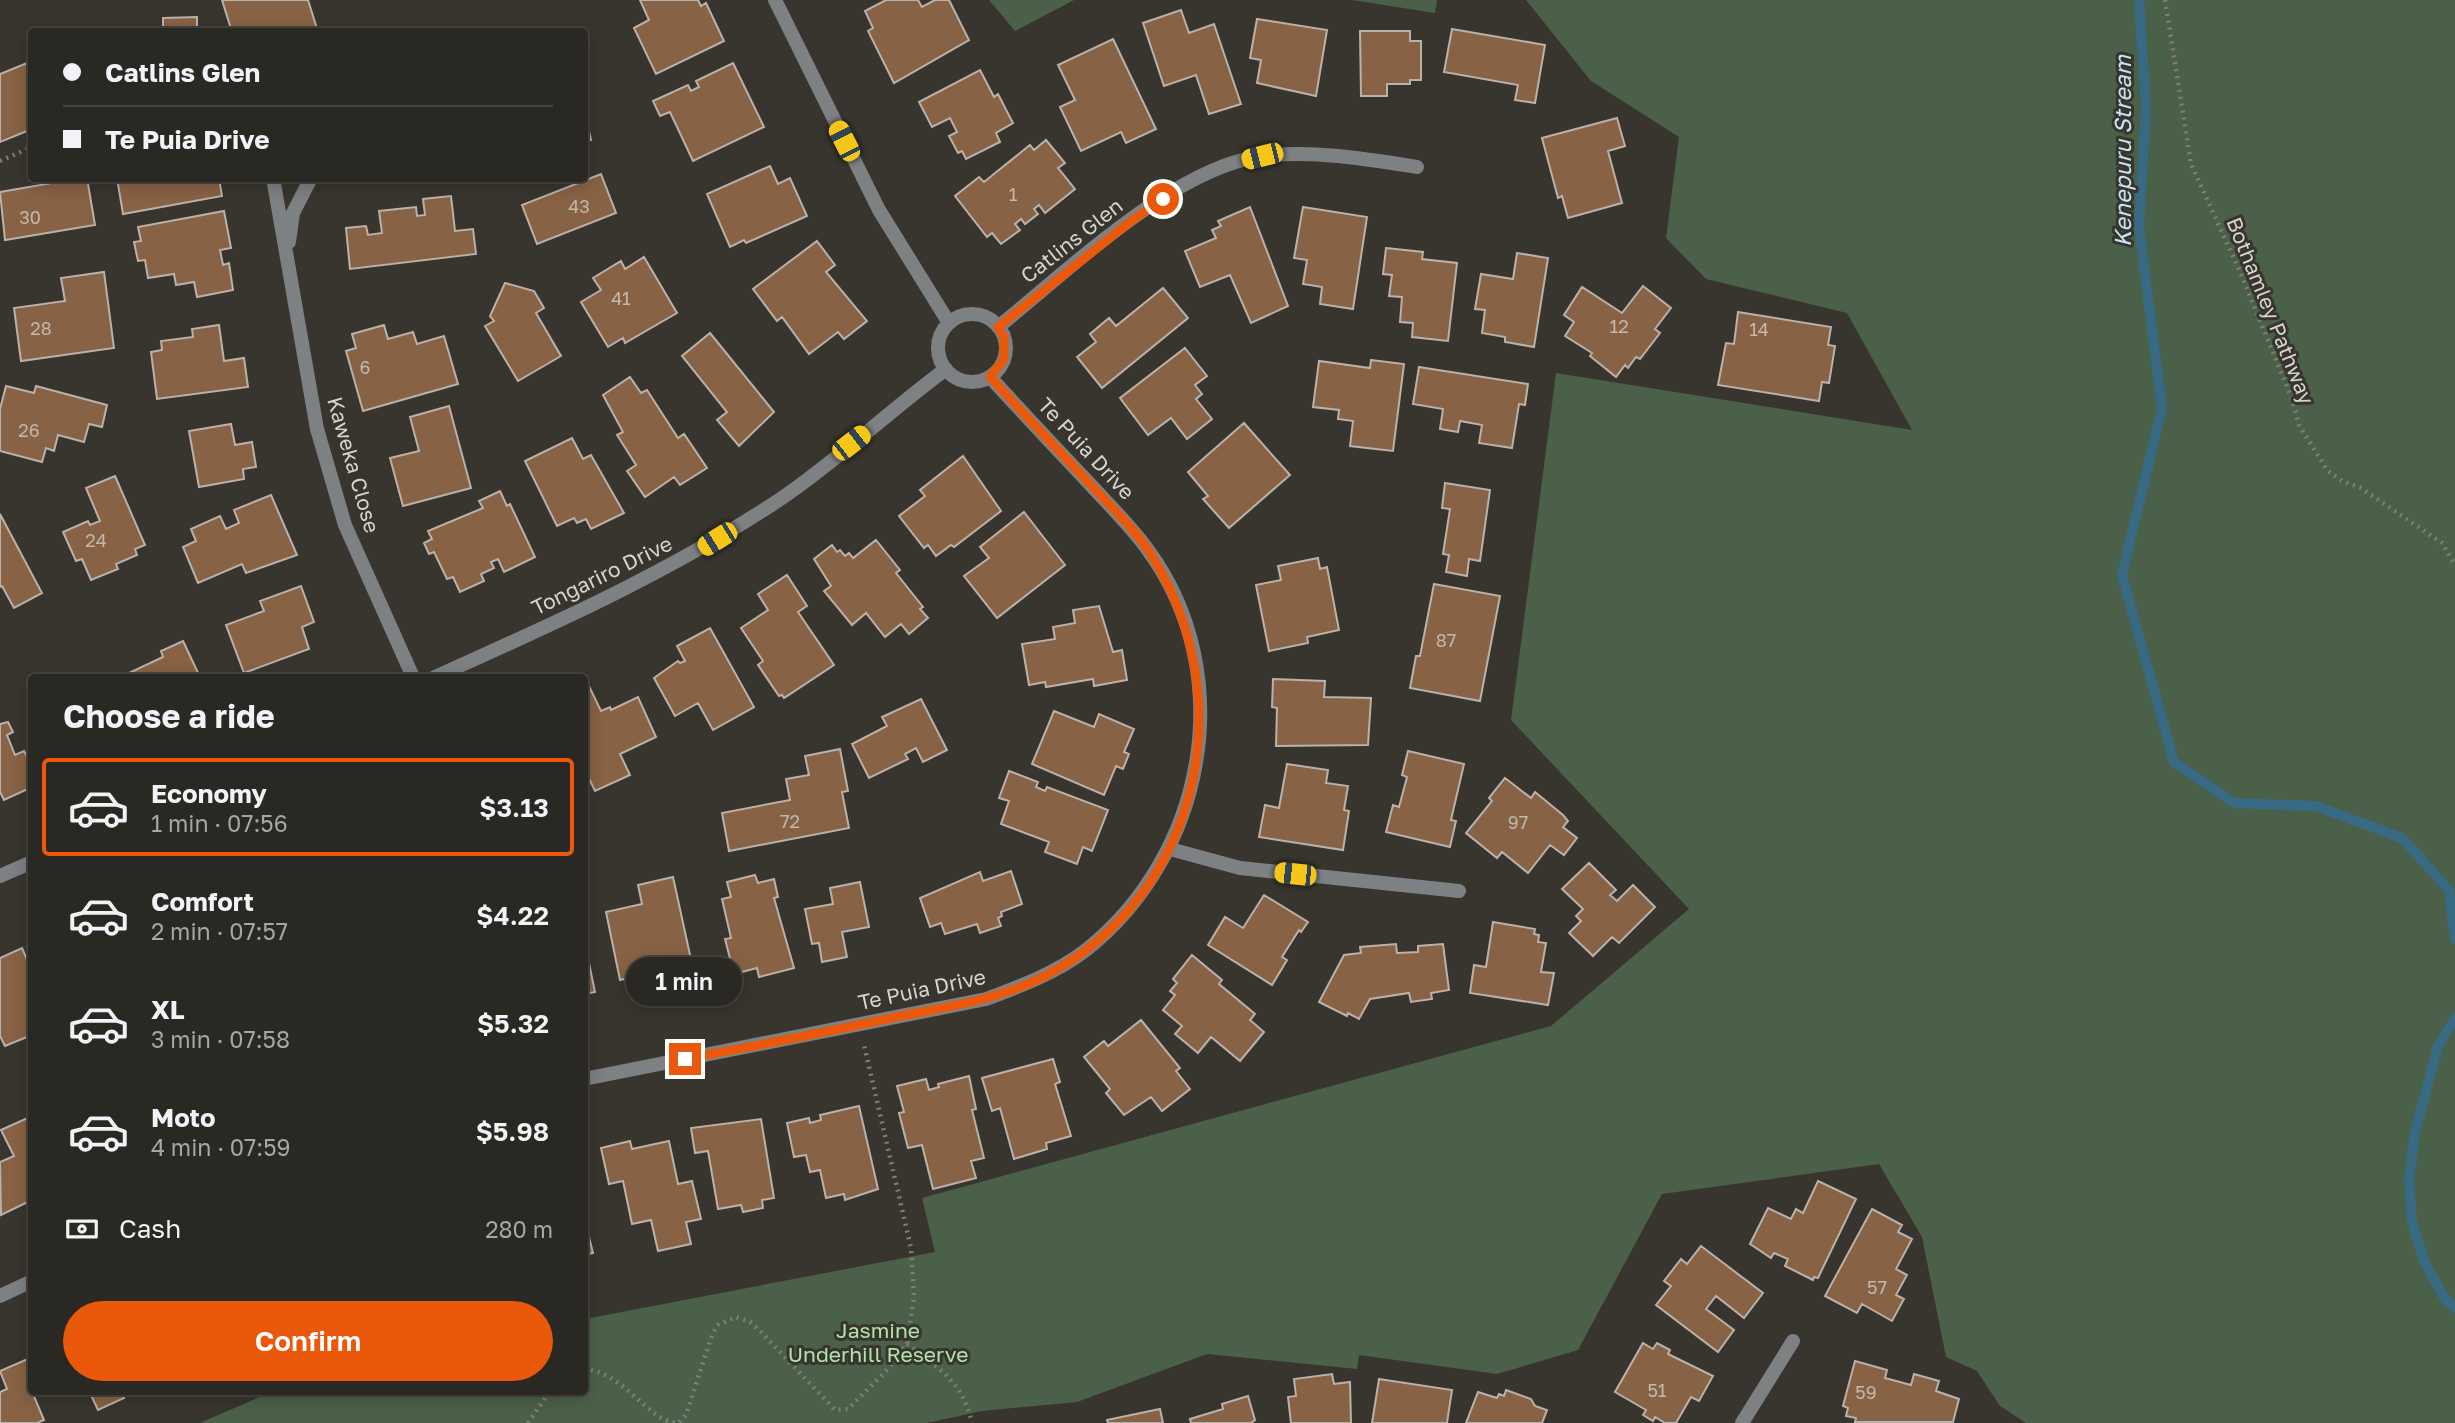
<!DOCTYPE html>
<html lang="en">
<head>
<meta charset="utf-8">
<style>
  body { margin:0; font-family:"Golos Text",sans-serif; background:#35342f; color:#f1f3f6; height:100vh; display:flex; flex-direction:column; font-size:26px; white-space:nowrap }
  * { box-sizing:border-box; margin:0 }
  p { font-size:23px; color:#a5a6a5 }
  .icon { flex:none; width:38px; height:38px; fill:none; stroke:currentColor; stroke-width:2; stroke-linecap:round; stroke-linejoin:round }
  .map { position:relative; flex:1; overflow:hidden }
  .sheet { position:absolute; left:28px; top:674px; width:560px; height:721px; display:flex; flex-direction:column; background:#292822; border-radius:7px; box-shadow:0 4px 18px #0003,0 0 0 2px #454440 }
  .sheet>* { flex:none }
  .top-card { position:absolute; left:28px; top:28px; width:560px; height:154px; border-radius:7px; box-shadow:0 4px 18px #0003,0 0 0 2px #454440; display:grid; align-content:center; height:154px; padding:0 35px; background:#292822 }
  .end { position:absolute; width:32px; height:32px; margin:-16px; border:9px solid #ea580c; background:#fff; box-shadow:0 0 0 4px #fff }
  .from { border-radius:50% }
  .bubble { position:absolute; height:49px; border-radius:24px; background:#292822; box-shadow:0 4px 18px #0003,0 0 0 2px #454440; font-size:23px; font-weight:600; line-height:49px; text-align:center }
  .car { position:absolute; width:21px; height:42px; margin:-21px -10px; border-radius:9px; box-shadow:0 0 5px 2px #0007; background:linear-gradient(#f5c518 24%,#345 0 40%,#f5c518 0 76%,#345 0 86%,#f5c518 0) }
  .top-card b { display:flex; align-items:center; gap:24px; height:66px; font-size:26px }
  .top-card b+b { border-top:2px solid #454440 }
  .top-card i { width:18px; height:18px; background:#f1f3f6 }
  ul { padding:0; list-style:none }
  li { display:flex; align-items:center; gap:21px; height:98px; margin:0 14px 10px; padding:0 21px; border:4px solid transparent; border-radius:7px }
  li div { flex:1 }
  li b { display:block; font-size:26px }
  li em { font-style:normal; font-weight:600 }
  li.active { border-color:#ea580c }
  li>.icon { width:63px; height:63px; stroke-width:1.5 }
  h2 { padding:0 35px; font-size:32px; line-height:84px }
  .pay { display:flex; align-items:center; gap:18px; height:77px; padding:0 35px; font-size:26px }
  .pay p { margin-inline-start:auto }
  .button { display:flex; gap:14px; margin-top:auto; padding:14px 35px }
  .button a { flex:1; height:80px; border-radius:42px; background:#ea580c; color:#fff; font-size:28px; font-weight:600; line-height:80px; text-align:center }
  .map>svg:first-child { display:block }
</style>
</head>
<body>
<div class="map">
<svg width="2455" height="1423" viewBox="0 0 2455 1423">
  <rect width="100%" height="100%" fill="#37352d"/>
  <path fill="#4b6049" d="M989,0h85l-59,31z
    M1352,0h85l-2,13z
    M1526,0h929v1423h-429l-26,-17 -23,-35 -31,-14 -24,-120 -43,-73 -217,30 -84,156 -81,24 -138,-19 -2,14 -150,-15 -130,48 -95,9 -55,12h-727l73,-32h311l1,-72 350,-67 -13,-54 629,-172 138,-117 -178,-189 45,-347 356,57 -65,-117 -141,-34 -40,-41 13,-101 -88,-56z"/>
  <g fill="none" stroke-linecap="round" stroke-linejoin="round">
    <path stroke="#396a83" stroke-width="10" d="M2139,0l7,107 -7,119 23,182 -40,167 52,187 60,41 82,3 86,32 47,52 6,49
      M2455,1018l-17,28 -23,87 -6,45 3,44 12,39 21,38 10,9"/>
  </g>
  <path fill="#886244" stroke="#bab1ab" stroke-width="2" d="M222,0h86l10,32h-86z
    M640,0h58l3,6 5,-3 18,38 -68,33 -22,-46 15,-8z
    M886,0h32l4,7 13,-7h14l20,40 -75,43 -26,-52 5,-3 -8,-17z
    M1181,10l8,23 25,-9 27,80 -32,10 -13,-39 -32,11 -21,-63z
    M197,17v15h-34v-14z
    M1257,19l70,11 -11,66 -59,-13 4,-23 -11,-2z
    M1452,29l93,16 -10,58 -20,-3 3,-15 -74,-13z
    M1360,31h50v10h11v39h-11v4h-23v12h-26z
    M1113,39l43,90 -30,14 -5,-11 -40,19 -21,-44 15,-7 -17,-35z
    M32,61v68l-32,13v-68z
    M733,63l31,64 -71,34 -23,-49 -10,4 -7,-15 35,-16 3,6 8,-4 -3,-6z
    M980,70l14,27 4,-3 15,29 -17,10 4,9 -34,17 -4,-8 -4,2 -9,-17 8,-4 -7,-14 -18,9 -13,-25z
    M584,111l7,29 -7,1z
    M1617,118l8,28 -17,5 14,52 -54,15 -6,-22 -4,2 -16,-60z
    M1046,140l19,23 -7,5 17,21 -30,24 -6,-8 -5,4 4,5 -13,10 -4,-5 -6,5 5,6 -19,14 -9,-11 -5,4 -32,-41 24,-19 5,5 46,-37 4,5z
    M770,166l8,18 12,-6 17,38 -61,27 -2,-3 -14,7 -23,-53z
    M601,174l15,39 -79,31 -15,-39z
    M51,178h36l8,47 -90,15 -5,-48 52,-9z
    M117,178h102l3,18 -99,18z
    M451,196l4,35 18,-2 3,25 -126,15 -4,-41 20,-2 2,9 14,-2 -3,-22 37,-4 1,9 8,-1 -2,-16z
    M1250,207l38,99 -37,17 -21,-48 -30,12 -15,-36 31,-13 -4,-8 9,-4 -3,-5z
    M1303,207l64,10 -14,92 -33,-5 2,-17 -19,-3 4,-24 -13,-2z
    M224,211l7,37 -11,2 3,15 6,-2 4,27 -36,7 -3,-15 -18,3 -2,-11 -26,4 -3,-18 -7,1 -4,-19 7,-1 -3,-14z
    M817,241l18,24 -9,7 41,49 -23,18 -6,-7 -29,22 -27,-37 -5,4 -24,-32z
    M1386,248l37,4 -1,7 35,4 -9,78 -36,-4 1,-14 -13,-1 2,-25 -13,-1 3,-21 -9,-1z
    M1517,253l31,5 -14,89 -29,-5v-5l-23,-4 3,-23 -10,-1 6,-35 32,5z
    M644,257l33,56 -52,30 -2,-5 -15,9 -27,-45 20,-12 -8,-12 28,-17 4,8z
    M104,272l10,76 -93,13 -7,-53 51,-7 -4,-23z
    M505,283l29,8 10,17 -8,5 25,43 -43,25 -33,-55 9,-5 -4,-5z
    M1643,286l28,22 -16,21 5,4 -20,26 -4,-2 -8,11 -3,-3 -9,12 -26,-21 2,-3 -27,-17 9,-14 -10,-7 18,-28 40,26z
    M1163,288l25,30 -86,70 -25,-31 19,-15 -6,-8 19,-16 7,8z
    M1738,312l93,15 -3,18 7,1 -6,37 -7,-1 -3,19 -101,-16 8,-42 8,1z
    M219,325l5,36 20,-3 4,29 -91,12 -6,-47 11,-2 -1,-9 32,-4 -1,-8z
    M384,325l4,14 25,-7 4,12 27,-8 14,48 -95,27 -17,-60 10,-3 -4,-14z
    M710,333l64,79 -35,34 -22,-26 10,-8 -45,-56z
    M1185,348l22,28 -12,9 7,9 -6,5 16,20 -25,20 -16,-21 -23,17 -28,-37z
    M1371,360l33,4 -11,87 -43,-5 3,-25 -15,-2 1,-9 -26,-3 6,-46 51,7z
    M1419,367l109,17 -3,21 -6,-1 -7,44 -33,-5 3,-18 -22,-4 -2,11 -18,-3 3,-20 -30,-5z
    M630,377l11,16 6,-3 31,48 6,-4 23,34 -27,17 -6,-8 -29,20 -18,-26 9,-6 -19,-30 6,-3 -20,-37z
    M6,386l28,7 2,-7 71,19 -5,22 -13,-3 -5,18 -26,-7 -4,16 -8,-3 -4,14 -42,-11v-42z
    M449,406l22,82 -68,18 -13,-48 29,-7 -9,-34z
    M1244,423l46,52 -61,53 -26,-29 5,-3 -20,-24z
    M231,424l4,21 17,-3 4,25 -13,2 1,10 -45,8 -10,-56z
    M572,438l11,21 8,-4 33,58 -33,16 -5,-10 -9,4 -3,-5 -17,8 -32,-65z
    M963,456l38,55 -47,36 -3,-2 -15,11 -8,-11 -4,3 -25,-32 26,-20 -5,-6z
    M115,476l30,69 -10,4 2,6 -21,9 2,5 -27,11 -9,-21 -6,2 -13,-29 25,-11 2,4 10,-4 -14,-33z
    M1445,483l45,7 -10,71 -11,-2 -2,17 -21,-4 3,-17 -6,-1 7,-45 -8,-1z
    M500,491l7,15 3,-2 25,53 -31,15 -6,-13 -7,3 3,6 -13,6 3,7 -24,11 -7,-15 -6,2 -13,-27 -5,2 -5,-11 8,-4 -4,-8 55,-23 -4,-7z
    M271,495l26,60 -51,18 -4,-9 -44,19 -15,-36 13,-6 -5,-12 29,-13 6,13 13,-6 -5,-13z
    M1024,512l41,53 -68,53 -33,-42 25,-18 -9,-11z
    M0,514l42,79 -28,15 -12,-22 -2,1z
    M876,540l24,30 -4,3 27,34 -3,2 8,9 -19,16 -8,-10 -16,13 -19,-24 -14,12 -28,-34 7,-5 -17,-27 18,-14 5,7 3,-2 5,6 4,-3 4,5z
    M1318,558l2,11 7,-2 12,63 -32,7 1,6 -39,8 -13,-66 25,-5 -3,-14z
    M787,575l20,31 -9,6 36,53 -50,33 -2,-3 -3,1 -21,-31 5,-4 -22,-33 27,-18 -10,-16z
    M1434,584l66,12 -20,105 -70,-13 6,-32h4z
    M301,586l13,36 -12,5 7,22 -65,24 -18,-48 38,-14 -4,-10z
    M1099,606l14,46 9,-2 5,30 -33,6 -1,-7 -47,8 -1,-5 -16,3 -7,-41 33,-5 -2,-12 22,-4 -2,-13z
    M710,628l44,79 -41,23 -15,-27 -23,13 -21,-38 24,-17 2,2 5,-2 -8,-15z
    M183,641l17,36h-69l-2,-4 34,-16 -2,-6z
    M1273,679l52,2 -1,16 47,1 -3,47 -92,1 1,-38 -5,-1z
    M588,684l13,27 9,-4 1,3 27,-13 18,40 -36,17 10,21 -35,16 -11,-23v-82z
    M921,699l26,51 -24,12 -7,-14 -11,6 3,5 -39,19 -17,-34 35,-18 -5,-9z
    M1054,711l40,16 5,-13 35,15 -10,23 5,2 -6,15 -7,-3 -12,29 -72,-31z
    M8,722l5,10 -6,3 8,20 9,-4 8,15v21l-28,13 -4,-8v-68z
    M840,749l8,42 -6,1 7,36 -120,23 -7,-38 68,-13 -4,-21 23,-4 -4,-19z
    M1408,751l56,13 -13,56 5,1 -6,26 -64,-15 7,-27 6,2 8,-30 -5,-2z
    M1287,764l41,6 -2,13 22,3 -4,24 5,1 -6,39 -84,-13 6,-32 14,3z
    M1009,771l29,11 -2,5 9,4 2,-4 61,23 -16,41 -9,-4 -6,17 -32,-12 4,-10 -48,-18 8,-23 -10,-3z
    M1505,778l26,20 4,-6 28,23 5,6 -5,6 14,11 -13,17 -14,-10 -22,28 -26,-21 -5,6 -31,-25 26,-32 -3,-3z
    M1589,863l27,27 -6,5 7,6 16,-16 22,22 -36,36 -7,-6 -19,19 -24,-23 12,-12 -5,-5 7,-7 -21,-20z
    M1011,871l11,33 -21,8 1,4 -4,2 3,8 -21,7 -3,-9 -32,10 -4,-11 -11,4 -10,-29 60,-26 3,9z
    M755,875l3,8 16,-4 4,18 -4,1 20,70 -35,9 -2,-9 -23,6 -9,-35 6,-1 -9,-39 9,-2 -4,-15z
    M673,877l24,110 -36,7 -3,-12 -14,3 -2,-10 -22,5 -14,-68 36,-8 -4,-19z
    M860,882l9,45 -27,5 5,25 -25,5 -3,-19 -7,1 -7,-35 28,-5 -3,-16z
    M1264,895l44,27 -7,10 -2,-2 -17,27 5,3 -15,25 -64,-40 17,-28 18,11z
    M1493,922l42,7 -1,5 5,1 -1,7 8,1 -5,29 13,1 -6,32 -78,-12 4,-28 12,2z
    M584,939l11,53 -11,2z
    M1396,944l1,9 21,-1v-6l25,-2 6,46 -18,3 1,6 -21,3 -2,-9 -39,6 -11,20 -11,-6 -1,3 -28,-14 25,-47 17,-2 -1,-6z
    M22,948l10,23 -4,3 4,10v51l-27,11 -5,-10v-78z
    M1192,955l30,25 -3,4 36,30 -5,6 14,12 -24,29 -29,-24 -13,16 -23,-19 7,-8 -19,-16 12,-15 -5,-4 7,-8 -4,-4z
    M1141,1020l39,48 -4,3 14,18 -28,22 -11,-14 -27,18 -18,-22 4,-4 -26,-32 20,-16 4,5z
    M1053,1059l7,23 -5,2 16,52 -25,7 1,6 -33,10 -14,-51 -8,3 -10,-33z
    M969,1076l7,33 -4,1 12,48 -13,3 5,17 -43,11 -11,-44 -14,3 -9,-35 5,-1 -7,-26 29,-7 3,11 10,-3 -1,-3z
    M859,1106l19,83 -33,11 -1,-6 -18,4 -6,-28 -10,2 -4,-17 -12,2 -7,-34 22,-5 1,5 11,-3 -1,-5z
    M32,1116v84l-31,15 -1,-53 14,-6 -13,-26z
    M761,1119l13,79 -12,2 1,8 -20,4 -2,-7 -23,4 -10,-58 -13,2 -4,-25z
    M630,1141l2,8 37,-8 9,43 14,-3 9,38 -15,3 5,22 -33,7 -7,-31 -19,4 -9,-43 -14,3 -8,-36z
    M1818,1181l38,18 -38,79 -4,-1 -1,3 -28,-14 3,-7 -14,-6 -3,5 -21,-14 18,-36 23,11 5,-10 7,4z
    M1872,1209l30,16 -4,7 14,7 -16,30 11,6 -11,20 8,4 -12,22 -30,-17 -5,9 -32,-17z
    M584,1217l9,36 -9,2z
    M1701,1246l62,47 -19,25 -28,-22 -10,13 28,21 -16,22 -62,-47 15,-19 -7,-5 17,-22 6,5z
    M1643,1343l10,6 4,-6 13,7 -2,4 45,22 -14,25 -8,-4 -15,26h-11l-10,-6 -2,4 -10,-6 3,-5 -31,-18z
    M30,1358l2,33h6l-5,3 11,26 -7,3h-37v-31l7,-3 -7,-18z
    M1855,1361l32,9 -2,8 26,7 3,-11 25,7 -3,10 23,8 -6,23h-98l1,-4 -10,-2 2,-8 -5,-2z
    M1332,1374l2,10 16,-2 1,41h-60l-3,-26 8,-1 -2,-17z
    M1379,1379l73,11 -5,33h-75z
    M1506,1390l25,9 4,7 12,4 -5,13h-76l12,-31 19,6 2,-4 5,2z
    M89,1391h37l-4,2 2,5 -26,12z
    M1248,1396l7,24 -4,3h-60l-1,-4 33,-10 -1,-5z
    M1160,1409l3,14h-55l-1,-3z"/>
  <g fill="none" stroke-linecap="round" stroke-linejoin="round">
    <path stroke="#807e78" stroke-width="4.5" stroke-dasharray="2 5" stroke-linecap="butt" d="M2165,0l26,164 50,110 51,125 7,26 28,45 15,11 19,7 81,55 13,22
      M0,161l32,-14
      M907,1344c33,25 55,37 65,79
      M584,1369c42,4 64,53 94,54l8,-8 26,-80 6,-10 18,-8 14,5 11,10 74,78 13,-1 38,-38 21,-27 7,-47 -3,-49 -47,-203
      M528,1423l22,-32"/>
    <path stroke="#7d8183" stroke-width="14" d="M1170,849l70,19 219,23
      M1742,1423l51,-82"/>
    <path stroke="#7d8183" stroke-width="14" d="M775,0l104,210 70,113
      M273,178l44,251 28,96 68,152
      M289,242l4,-29 18,-35
      M938 348a34 34 0 1 1 68 0a34 34 0 1 1-68 0Z
      M998,327c69,-55 178,-162 266,-171 50,-6 103,3 153,11
      M435,677c118,-53 235,-105 344,-177 58,-39 110,-89 167,-131
      M0,876l32,-14
      M584,1079l402,-80c35,-13 70,-26 100,-49 119,-94 154,-274 62,-400 -17,-24 -40,-46 -60,-68 -33,-35 -66,-70 -98,-105
      M0,1296l32,-15"/>
  </g>
  <g fill="none" stroke-linecap="round" stroke-linejoin="round">
    <path stroke="#ea580c" stroke-width="9" d="M685,1059c70,-13 141,-27 211,-42 50,-10 103,-17 149,-41 156,-82 198,-278 105,-423 -15,-24 -39,-46 -58,-67 -34,-36 -68,-72 -102,-109l14,-18v-22l-6,-10 133,-106 32,-22"/>
  </g>
  <g text-anchor="middle" stroke-width="6" stroke-linejoin="round" paint-order="stroke">
    <g font-size="18" fill="#c2b8ac">
      <text x="1013" y="201">1</text>
      <text x="579" y="213">43</text>
      <text x="30" y="224">30</text>
      <text x="621" y="305">41</text>
      <text x="1619" y="333">12</text>
      <text x="41" y="335">28</text>
      <text x="1759" y="336">14</text>
      <text x="365" y="374">6</text>
      <text x="29" y="437">26</text>
      <text x="96" y="547">24</text>
      <text x="1446" y="647">87</text>
      <text x="790" y="828">72</text>
      <text x="1518" y="829">97</text>
      <text x="1877" y="1294">57</text>
      <text x="1657" y="1397">51</text>
      <text x="1866" y="1399">59</text>
    </g>
    <g font-size="21" fill="#d5d4cf" stroke="#37352d">
      <text transform="translate(1072 241) rotate(-38)" y="7">Catlins Glen</text>
      <text transform="translate(2270 311) rotate(68)" y="7">Bothamley Pathway</text>
      <text transform="translate(1086 449) rotate(47)" y="7">Te Puia Drive</text>
      <text transform="translate(353 465) rotate(74)" y="7">Kaweka Close</text>
      <text transform="translate(602 576) rotate(-26)" y="7">Tongariro Drive</text>
      <text transform="translate(922 990) rotate(-12)" y="7">Te Puia Drive</text>
    </g>
    <g font-size="21" fill="#afe4aa" stroke="#37352d">
      <text x="878" y="1338">Jasmine<tspan x="878" dy="24">Underhill Reserve</tspan></text>
    </g>
    <g font-size="23" font-style="italic" fill="#c7e5f5" stroke="#37352d">
      <text transform="translate(2123 151) rotate(-90)" y="8">Kenepuru Stream</text>
    </g>
  </g>
</svg>
<i class="end from" style="left:1163px;top:199px"></i>
<i class="end" style="left:685px;top:1059px"></i>
<div class="bubble" style="left:626px;top:957px;width:116px">1 min</div>
<i class="car" style="left:844px;top:141px;rotate:333deg"></i>
<i class="car" style="left:1262px;top:156px;rotate:256deg"></i>
<i class="car" style="left:851px;top:443px;rotate:52deg"></i>
<i class="car" style="left:717px;top:539px;rotate:238deg"></i>
<i class="car" style="left:1295px;top:874px;rotate:276deg"></i>
<div class="top-card">
<b><i class="from"></i>Catlins Glen</b>
<b><i></i>Te Puia Drive</b>
</div>
<section class="sheet">
<h2>Choose a ride</h2>
<ul>
<li class="active"><svg class="icon" aria-label="car" viewBox="0 0 24 24"><path d="M5 17H2v-5l4-1 3-4h7l3 4 3 1v5h-3M9 17h6M6 11h13"/><circle cx="7" cy="17" r="2"/><circle cx="17" cy="17" r="2"/></svg><div><b>Economy</b><p>1 min · 07:56</p></div><em>$3.13</em></li>
<li><svg class="icon" aria-label="car" viewBox="0 0 24 24"><path d="M5 17H2v-5l4-1 3-4h7l3 4 3 1v5h-3M9 17h6M6 11h13"/><circle cx="7" cy="17" r="2"/><circle cx="17" cy="17" r="2"/></svg><div><b>Comfort</b><p>2 min · 07:57</p></div><em>$4.22</em></li>
<li><svg class="icon" aria-label="car" viewBox="0 0 24 24"><path d="M5 17H2v-5l4-1 3-4h7l3 4 3 1v5h-3M9 17h6M6 11h13"/><circle cx="7" cy="17" r="2"/><circle cx="17" cy="17" r="2"/></svg><div><b>XL</b><p>3 min · 07:58</p></div><em>$5.32</em></li>
<li><svg class="icon" aria-label="car" viewBox="0 0 24 24"><path d="M5 17H2v-5l4-1 3-4h7l3 4 3 1v5h-3M9 17h6M6 11h13"/><circle cx="7" cy="17" r="2"/><circle cx="17" cy="17" r="2"/></svg><div><b>Moto</b><p>4 min · 07:59</p></div><em>$5.98</em></li>
</ul>
<div class="pay"><svg class="icon" aria-label="cash" viewBox="0 0 24 24"><path d="M3 7h18v10H3z"/><circle cx="12" cy="12" r="2"/></svg>Cash<p>280 m</p></div>
<div class="button"><a>Confirm</a></div>
</section>
</div>
</body>
</html>
